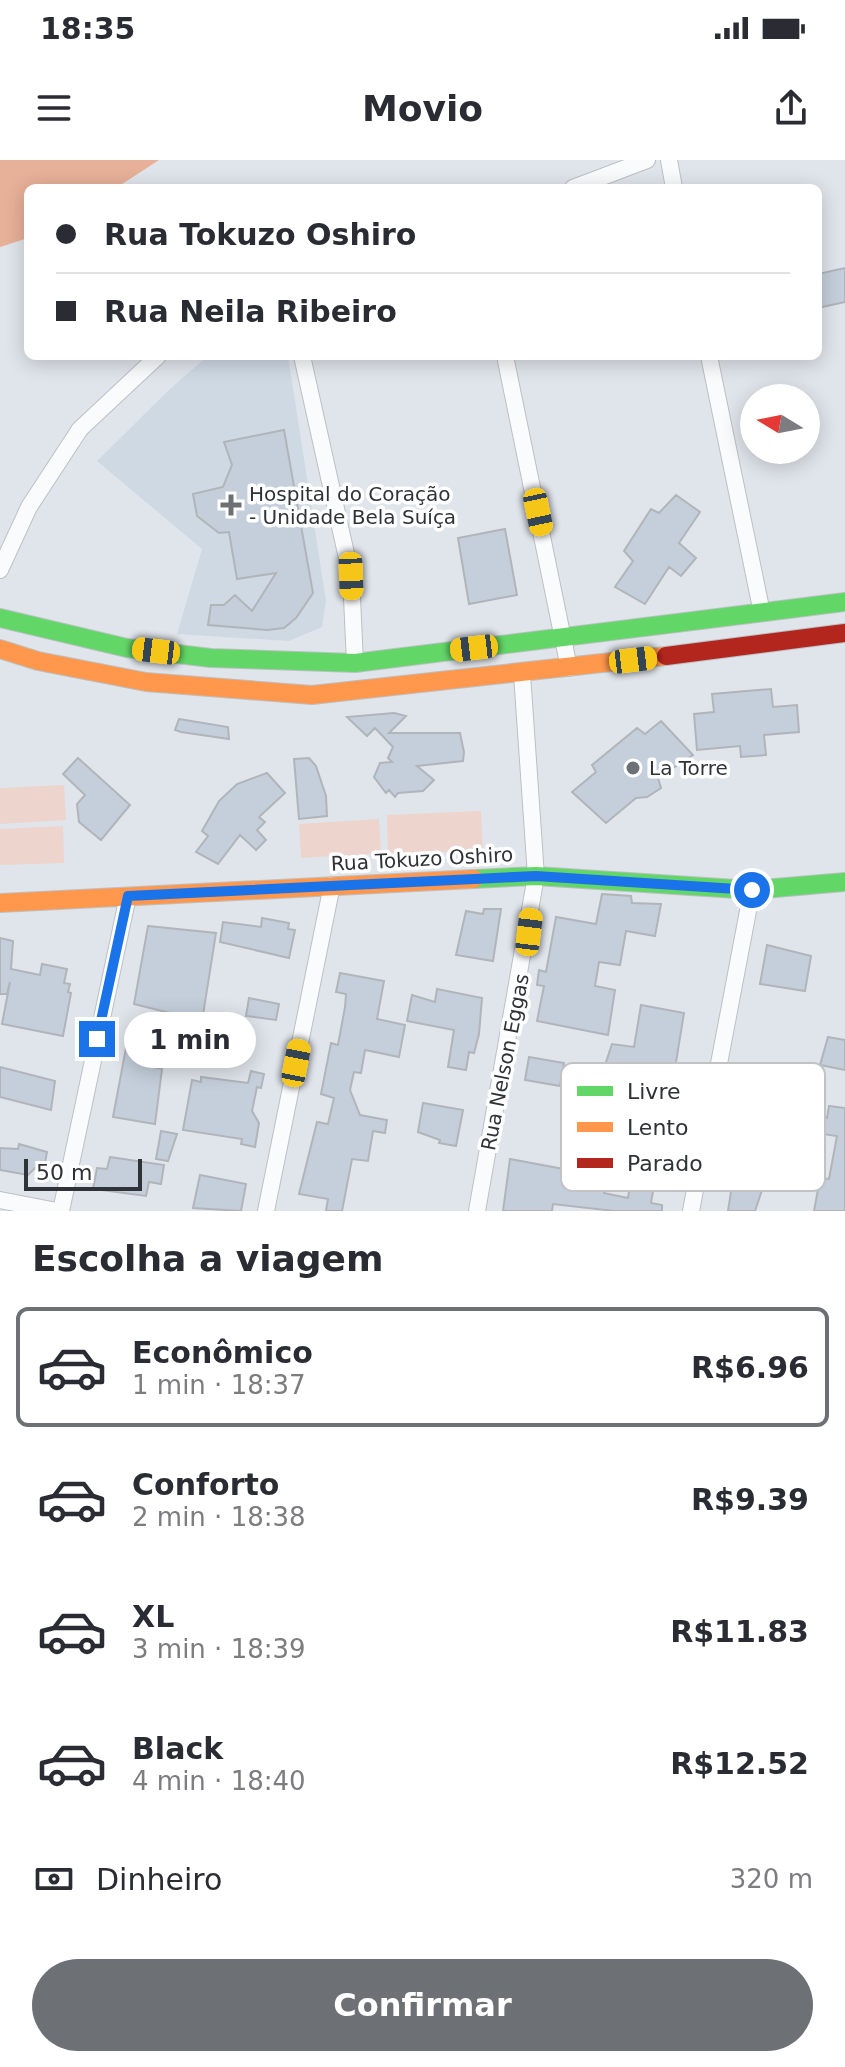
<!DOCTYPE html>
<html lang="pt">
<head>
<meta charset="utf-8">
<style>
  body { margin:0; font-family:"DejaVu Sans",sans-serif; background:#f2f2f3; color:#2b2b33; height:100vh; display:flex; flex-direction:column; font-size:30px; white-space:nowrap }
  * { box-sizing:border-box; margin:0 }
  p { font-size:26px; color:#7c7c81 }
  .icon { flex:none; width:44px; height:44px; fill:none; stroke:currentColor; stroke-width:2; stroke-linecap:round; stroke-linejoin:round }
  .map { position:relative; height:1051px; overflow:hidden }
  .details { display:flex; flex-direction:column; background:#fff; flex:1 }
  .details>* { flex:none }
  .top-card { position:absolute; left:24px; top:24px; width:798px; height:176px; border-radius:12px; box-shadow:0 4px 20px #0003; display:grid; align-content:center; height:176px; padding:0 32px; background:#fff }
  .needle { width:52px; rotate:280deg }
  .fabs { position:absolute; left:740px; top:224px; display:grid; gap:16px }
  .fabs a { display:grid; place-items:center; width:80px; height:80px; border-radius:50%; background:#fff; box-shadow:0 4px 20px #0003; font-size:40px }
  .scale { position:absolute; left:24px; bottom:20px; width:118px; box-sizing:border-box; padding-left:8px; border:4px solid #2f3236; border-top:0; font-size:22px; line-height:28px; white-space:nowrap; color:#2f3236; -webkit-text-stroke:6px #fff; paint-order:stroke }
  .end { position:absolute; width:36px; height:36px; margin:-18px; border:10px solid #1a73e8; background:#fff; box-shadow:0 0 0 4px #fff }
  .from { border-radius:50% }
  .bubble { position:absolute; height:56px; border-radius:28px; background:#fff; box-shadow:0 4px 20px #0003; font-size:26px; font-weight:600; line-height:56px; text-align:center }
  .car { position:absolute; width:24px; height:48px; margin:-24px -12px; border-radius:10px; box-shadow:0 0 6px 2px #0007; background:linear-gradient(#f5c518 24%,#345 0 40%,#f5c518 0 76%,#345 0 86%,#f5c518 0) }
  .top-card b { display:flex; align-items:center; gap:28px; height:76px; font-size:30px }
  .top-card b+b { border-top:2px solid #e1e1e2 }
  .top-card i { width:20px; height:20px; background:#2b2b33 }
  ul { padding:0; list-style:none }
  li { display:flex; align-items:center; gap:24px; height:120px; margin:0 16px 12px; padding:0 16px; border:4px solid transparent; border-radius:12px }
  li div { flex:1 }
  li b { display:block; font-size:30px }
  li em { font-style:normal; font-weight:600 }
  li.active { border-color:#6d7175 }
  li>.icon { width:72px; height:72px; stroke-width:1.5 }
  h2 { padding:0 32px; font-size:36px; line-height:96px }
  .pay { display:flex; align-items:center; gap:20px; height:88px; padding:0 32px; font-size:30px }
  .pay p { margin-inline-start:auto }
  .action { display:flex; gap:16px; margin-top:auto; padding:16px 32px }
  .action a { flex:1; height:92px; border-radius:48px; background:#6d7175; color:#fff; font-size:32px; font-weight:600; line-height:92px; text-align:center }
  .status { display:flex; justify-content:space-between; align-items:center; height:56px; padding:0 40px; background:#fff; direction:ltr }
  .status svg { height:22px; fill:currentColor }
  header { display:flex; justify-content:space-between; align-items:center; height:104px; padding:0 32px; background:#fff; font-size:36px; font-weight:600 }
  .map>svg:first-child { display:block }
</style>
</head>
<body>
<div class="status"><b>18:35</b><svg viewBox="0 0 49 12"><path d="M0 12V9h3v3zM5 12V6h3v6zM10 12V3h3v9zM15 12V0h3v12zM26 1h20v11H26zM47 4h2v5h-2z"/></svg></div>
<header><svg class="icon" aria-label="menu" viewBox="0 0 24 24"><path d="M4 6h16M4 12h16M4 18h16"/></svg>Movio<svg class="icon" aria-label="share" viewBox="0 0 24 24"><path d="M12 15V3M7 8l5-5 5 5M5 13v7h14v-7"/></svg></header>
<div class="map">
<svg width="845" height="1051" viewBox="0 0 845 1051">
  <rect width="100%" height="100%" fill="#e0e5eb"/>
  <path fill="#ced9e4" d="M215,196h73l38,245 -4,26 -33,14 -112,-7 25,-85 -105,-88 74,-73 32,-28z"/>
  <path fill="#edd4cc" d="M64,625l2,35 -66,4v-36z
    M481,651l2,39 -95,4 -1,-39z
    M379,659l2,34 -80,5 -2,-34z
    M63,666l1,37 -64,2v-36z"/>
  <path fill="#e7b098" d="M0,0h159l-43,28h-88v50l-28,9z"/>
  <path fill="#c4cfdb" stroke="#b1b5ba" stroke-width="2" d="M845,108v34l-27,6v-34z
    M284,270l29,163 -17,25 -12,10 -17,2 -59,-5 3,-20h13l11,-10 17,16 24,-38 -39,6 -8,-47 -10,1 -22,-17 -4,-22 30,-7 9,-22 -8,-23z
    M676,335l24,17 -21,31 17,15 -15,18 -12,-9 -24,37 -30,-17 18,-26 -9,-10 27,-42 8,4z
    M505,369l12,66 -48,9 -11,-66z
    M771,529l2,18 24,-2 2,27 -35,3 2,20 -25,2 -1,-11 -43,4 -3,-36 20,-2 -2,-18z
    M394,553l12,3 -17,17h71l4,19 -1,9 -46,5 17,14 -11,11 -25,2 -3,4 -6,-7 -3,3 -12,-16 6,-14 12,-1 -4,-4 5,-11 -18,-19 -8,8 -20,-19z
    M179,559l49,8 1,12 -48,-7 -6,-2z
    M661,561l32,34 -35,23 3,10 -14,9 -11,1 -30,25 -34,-31 24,-20 -4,-7 45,-37 8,6z
    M78,598l52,47 -29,35 -22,-18 -2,-18 8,-9 -22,-21z
    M309,598l7,8 10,30 1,20 -28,3 -5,-60z
    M267,613l18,20 -26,24 6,5 -8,8 9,10 -10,10 -16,-15 -22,29 -22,-12 12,-16 -6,-5 17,-30 18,-17z
    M602,734l29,2 1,7 29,1 -6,32 -29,-5 -6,34 -21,-3 -4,24 20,4 -7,45 -71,-14 7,-35 -7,-1 2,-15 7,2 10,-55 40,7z
    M484,749h17l-8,52 -37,-6 10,-44 17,3z
    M262,758l27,5 -1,6 7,1 -6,28 -69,-16 3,-20 38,5z
    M148,766l68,7 -14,88 -68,-17z
    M0,778l13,3 -2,28 29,6 2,-11 25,5 -3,14 6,1 -2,8 3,1 -8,43 -61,-12 8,-42 -3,12h-7z
    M767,785l44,11 -6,35 -45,-7z
    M340,813l44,8 -7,38 28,6 -6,32 -34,-7 -4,23 -7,-1 -4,18 10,25 27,5 -2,13 -12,-2 -5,30 -16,-2 -10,52h-16l2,-12 -29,-5 18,-72 11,2 6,-26 -13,-4 10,-51 7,2 7,-38 1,-13 -10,-2z
    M437,829l45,9 -3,36 -5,19 -5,-1 -3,18 -18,-3 6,-37 -47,-9 5,-26 23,7z
    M249,838l30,6 -3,16 -30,-4z
    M641,845l43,8 -23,141 -51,-10 7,-37 -33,-5 5,-33 14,2 9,-27 22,3z
    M828,877l17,3v30l-25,-5z
    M126,888l14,3 -1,7 16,5 -1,4 8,2 -7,55 -42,-7z
    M529,897l35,6 -4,23 -35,-6z
    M0,907l55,14 -4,29 -51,-13z
    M251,911l13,3 -3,14 -4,-1 -5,24 7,12 -4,24 -14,-3 1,-5 -59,-9 9,-50 9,2v-5l47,6z
    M423,943l40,7 -7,36 -17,-3 1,-3 -22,-8z
    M829,946l16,2v103h-31l6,-33 9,1 8,-43 -28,-4 3,-17 15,3z
    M161,971l16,3 -9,27 -12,-2z
    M591,979l12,2 -8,44 10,2 -1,6 24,5 3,-17 23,4 -3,18 11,2v6h-48l-61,-7 -1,7h-49l7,-52 75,14z
    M19,984l28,8 -3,16 -8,-1 -8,8 -28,-5v-22l18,1z
    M110,997l54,8 -3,19 -12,-2 -3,14 -53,-7 4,-21 10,1z
    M729,1001l51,11 -3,14 -13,-2 -9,27h-27l5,-32 -7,-1z
    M200,1015l46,9 -5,27 -48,-3z"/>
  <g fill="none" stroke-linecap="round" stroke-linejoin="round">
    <g stroke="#bcc0c4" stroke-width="18">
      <path id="street" d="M669,0l5,28
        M573,28l74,-28
        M302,196l49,220 4,87
        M505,196l64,312
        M709,196l53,257
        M0,410l29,-63 51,-78 78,-73
        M0,1040l57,11
        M61,1051l67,-315
        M266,1051l66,-326
        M477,1051l59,-335 -14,-202
        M691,1051l61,-321"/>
    </g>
    <g stroke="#bcc0c4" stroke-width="20">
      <path id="fast" d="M0,458l127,30 84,10 144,5 490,-61
        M474,719l62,-3 216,14 93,-8"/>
    </g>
    <g stroke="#bcc0c4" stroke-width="20">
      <path id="slow" d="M0,489l38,12 108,21 166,13 354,-39
        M0,743l474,-24"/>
    </g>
    <g stroke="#bcc0c4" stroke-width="20">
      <path id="jam" d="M666,496l179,-23"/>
    </g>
    <use href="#street" stroke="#fafbfc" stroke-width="16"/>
    <use href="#fast" stroke="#63d668" stroke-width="18"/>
    <use href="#slow" stroke="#ff974d" stroke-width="18"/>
    <use href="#jam" stroke="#b3261e" stroke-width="18"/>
  </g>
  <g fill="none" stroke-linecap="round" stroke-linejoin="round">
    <path stroke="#1a73e8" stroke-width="10" d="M97,879l31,-143 408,-20 216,14"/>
  </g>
  <g fill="#6d7175" stroke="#fff" stroke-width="3">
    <path d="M227 333h8v8h8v8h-8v8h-8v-8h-8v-8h8z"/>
    <circle cx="633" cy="608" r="8"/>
  </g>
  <g text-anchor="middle" stroke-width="7" stroke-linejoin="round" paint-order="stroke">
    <g font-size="20" fill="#2f3236" stroke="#fff" text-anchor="start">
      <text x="249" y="341">Hospital do Coração<tspan x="249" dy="23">- Unidade Bela Suíça</tspan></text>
      <text x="649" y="615">La Torre</text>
    </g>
    <g font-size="20" fill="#2f3236" stroke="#fff">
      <text transform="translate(422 699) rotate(-3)" y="7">Rua Tokuzo Oshiro</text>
      <text transform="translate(505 902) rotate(-79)" y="7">Rua Nelson Eggas</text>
    </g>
  </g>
  <rect x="561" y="903" width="264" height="128" rx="12" fill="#fff" stroke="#c1c2c3" stroke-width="2"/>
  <rect x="577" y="926" width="36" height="10" fill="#63d668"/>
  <rect x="577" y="962" width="36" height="10" fill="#ff974d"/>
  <rect x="577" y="998" width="36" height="10" fill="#b3261e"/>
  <g font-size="22" fill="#2f3236">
    <text x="627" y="939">Livre</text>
    <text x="627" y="975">Lento</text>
    <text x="627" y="1011">Parado</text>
  </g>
</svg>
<div class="fabs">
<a><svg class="needle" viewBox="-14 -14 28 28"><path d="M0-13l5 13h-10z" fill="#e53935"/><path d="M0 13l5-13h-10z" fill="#7c7c81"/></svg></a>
</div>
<div class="scale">50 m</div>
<i class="end from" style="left:752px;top:730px"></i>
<i class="end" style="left:97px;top:879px"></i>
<div class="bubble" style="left:124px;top:852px;width:132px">1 min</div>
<i class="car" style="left:538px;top:352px;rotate:168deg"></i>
<i class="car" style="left:351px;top:416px;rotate:178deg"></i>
<i class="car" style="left:474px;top:488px;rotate:263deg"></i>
<i class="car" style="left:156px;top:491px;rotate:277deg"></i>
<i class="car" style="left:633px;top:500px;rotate:83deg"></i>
<i class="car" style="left:529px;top:772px;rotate:7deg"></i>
<i class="car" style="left:296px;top:903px;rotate:11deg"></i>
<div class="top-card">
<b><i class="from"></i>Rua Tokuzo Oshiro</b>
<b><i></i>Rua Neila Ribeiro</b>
</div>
</div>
<section class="details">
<h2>Escolha a viagem</h2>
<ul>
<li class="active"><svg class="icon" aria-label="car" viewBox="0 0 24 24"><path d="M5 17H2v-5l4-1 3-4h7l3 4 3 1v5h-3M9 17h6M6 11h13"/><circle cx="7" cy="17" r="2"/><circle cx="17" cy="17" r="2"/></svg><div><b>Econômico</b><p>1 min · 18:37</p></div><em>R$6.96</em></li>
<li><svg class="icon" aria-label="car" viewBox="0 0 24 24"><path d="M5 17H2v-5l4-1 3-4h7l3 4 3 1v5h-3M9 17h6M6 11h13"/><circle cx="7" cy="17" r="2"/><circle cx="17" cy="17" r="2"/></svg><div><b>Conforto</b><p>2 min · 18:38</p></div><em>R$9.39</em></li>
<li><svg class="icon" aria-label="car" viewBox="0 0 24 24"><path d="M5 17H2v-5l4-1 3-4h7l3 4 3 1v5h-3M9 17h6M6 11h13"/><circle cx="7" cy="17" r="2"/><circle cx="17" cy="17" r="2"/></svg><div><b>XL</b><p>3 min · 18:39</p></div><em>R$11.83</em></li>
<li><svg class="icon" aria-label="car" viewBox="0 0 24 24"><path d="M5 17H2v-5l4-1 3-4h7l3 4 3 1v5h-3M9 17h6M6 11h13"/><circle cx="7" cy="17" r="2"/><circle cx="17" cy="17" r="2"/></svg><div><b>Black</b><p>4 min · 18:40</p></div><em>R$12.52</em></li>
</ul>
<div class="pay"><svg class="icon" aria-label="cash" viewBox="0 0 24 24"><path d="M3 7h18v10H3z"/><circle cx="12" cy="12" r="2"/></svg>Dinheiro<p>320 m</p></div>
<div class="action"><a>Confirmar</a></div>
</section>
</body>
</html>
